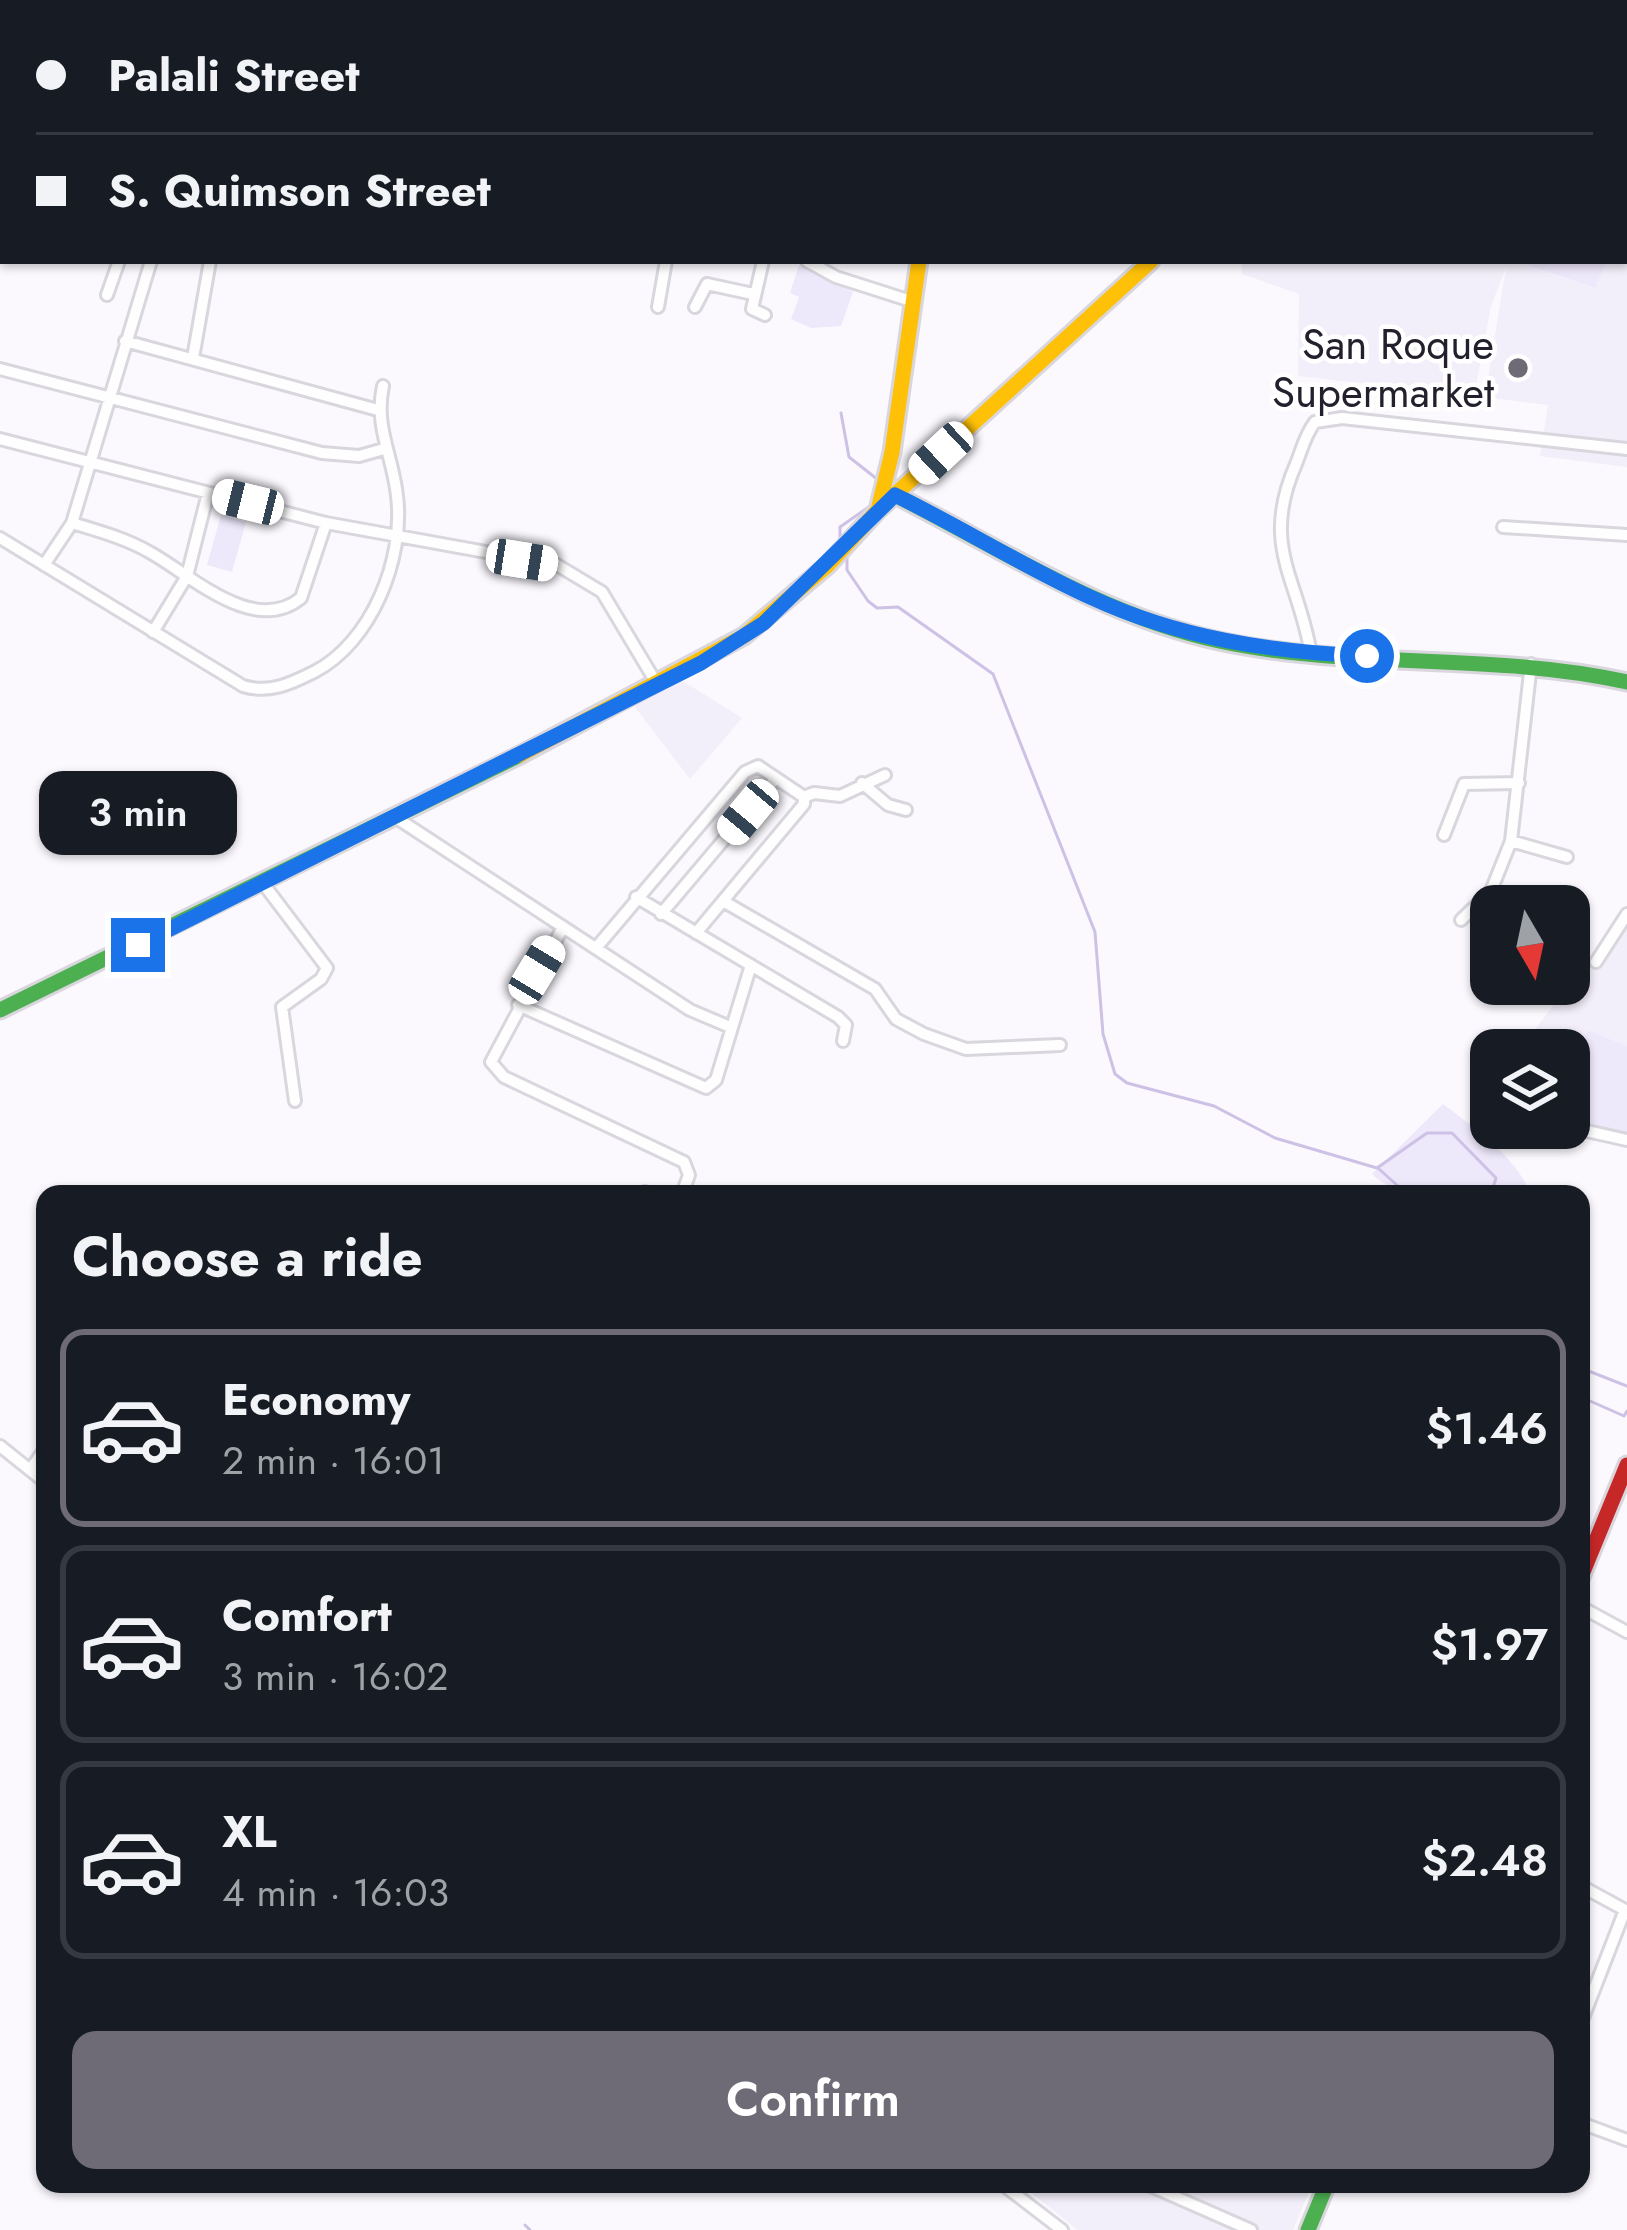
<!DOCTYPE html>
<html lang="en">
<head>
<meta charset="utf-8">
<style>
  body { margin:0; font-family:Jost,sans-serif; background:#20242c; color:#f1f3f6; height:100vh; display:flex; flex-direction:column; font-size:45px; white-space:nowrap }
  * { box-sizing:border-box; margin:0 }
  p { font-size:39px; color:#9ea1a6 }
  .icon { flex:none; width:66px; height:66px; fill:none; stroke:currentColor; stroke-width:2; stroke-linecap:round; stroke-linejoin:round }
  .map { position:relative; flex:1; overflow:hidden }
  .sheet { position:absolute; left:36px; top:1185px; width:1554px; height:1008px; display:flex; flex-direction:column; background:#171b24; border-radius:24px; box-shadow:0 3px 9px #0004 }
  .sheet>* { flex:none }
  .guide { position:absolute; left:0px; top:0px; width:1629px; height:264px; box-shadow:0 3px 9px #0004; display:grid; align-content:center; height:264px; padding:0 36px; background:#171b24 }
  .needle { width:78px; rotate:171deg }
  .tools { position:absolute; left:1470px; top:885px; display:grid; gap:24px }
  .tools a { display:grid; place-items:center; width:120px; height:120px; border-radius:24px; background:#171b24; box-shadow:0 3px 9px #0004; font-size:60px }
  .end { position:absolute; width:54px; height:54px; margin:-27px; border:15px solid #1a73e8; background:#fff; box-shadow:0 0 0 6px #fff }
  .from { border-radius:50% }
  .bubble { position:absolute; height:84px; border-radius:24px; background:#171b24; box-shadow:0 3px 9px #0004; font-size:39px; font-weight:600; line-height:84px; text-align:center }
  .car { position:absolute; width:36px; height:72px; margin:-36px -18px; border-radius:15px; box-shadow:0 0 9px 3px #0007; background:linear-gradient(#fff 24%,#345 0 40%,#fff 0 76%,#345 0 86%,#fff 0) }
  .guide b { display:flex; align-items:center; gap:42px; height:114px; font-size:45px }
  .guide b+b { border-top:3px solid #363941 }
  .guide i { width:30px; height:30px; background:#f1f3f6 }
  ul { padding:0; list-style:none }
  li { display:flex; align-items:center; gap:36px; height:198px; margin:0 24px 18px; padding:0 12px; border:6px solid #363941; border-radius:24px }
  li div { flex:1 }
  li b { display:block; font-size:45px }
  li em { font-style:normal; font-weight:600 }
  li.on { border-color:#6f6b76 }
  li>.icon { width:108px; height:108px; stroke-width:1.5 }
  h2 { padding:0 36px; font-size:54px; line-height:144px }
  .cta { display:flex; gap:24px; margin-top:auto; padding:24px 36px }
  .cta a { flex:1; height:138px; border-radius:24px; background:#6f6b76; color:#fff; font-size:48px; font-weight:600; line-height:138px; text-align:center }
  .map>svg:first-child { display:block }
</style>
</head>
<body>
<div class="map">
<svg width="1627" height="2230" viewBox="0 0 1627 2230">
  <rect width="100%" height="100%" fill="#fbf9fe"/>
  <path fill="#f2eefa" d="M1627,208v259l-87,-11 8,-51 -63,-8 21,-129 -15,38 -17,90 -176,-20 1,-82 -57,-20 -1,-13h273l80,27 12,-27h20z
    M668,672l74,46 -52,61 -65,-85z
    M1627,909v137l-39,-16 -19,37v-17h-29l-13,-10z
    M1020,2184h292l-19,46h-215z"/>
  <path fill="#eee8fb" d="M1514,261h92l-11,27z
    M799,265l54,27 -12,34 -30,2 -20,-9 8,-22 -9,-4z
    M221,515l25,7 -14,50 -25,-7z
    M1588,1030l39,16v88l-58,-14v-53z
    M1443,1104c33,25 72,52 88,90 -46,0 -124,16 -159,-20z"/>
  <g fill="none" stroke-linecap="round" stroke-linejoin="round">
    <path stroke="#cdc1e5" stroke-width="3" d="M841,413l8,44 28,22
      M840,541v-14l33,-23
      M847,555v15l21,31 9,7 21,-1 95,67 102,258 8,102 12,40 12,9 87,23 61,32 102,30 50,-35h25l44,45 -5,16
      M1379,1169l28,25
      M1581,1368l46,18
      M1581,1397l43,19 3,-5
      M525,2225l5,5"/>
    <g stroke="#d9d6de" stroke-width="16">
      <path id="street" d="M665,3l1,-3
        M0,256l3,-14
        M763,261l-11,48 13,6
        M807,261l29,16 75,24
        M107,295l12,-34
        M658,307l8,-46
        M695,307l12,-23 46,10
        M125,341l253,69
        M193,358l17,-97
        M0,369l322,84 37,3 25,-7
        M0,439l326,84 231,42 45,27 55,92
        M72,523c27,8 55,16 79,30 41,23 103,83 150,45l25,-75
        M1503,527l124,8
        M0,538l243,148c26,8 47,-2 71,-14 57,-29 91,-113 83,-176 -4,-40 -23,-69 -14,-110
        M44,565l28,-42 79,-262
        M153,632l34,-56 21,-83
        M1311,654c-13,-77 -51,-108 -15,-190 6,-15 9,-29 19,-42l27,-4 285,31
        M862,783l26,22 18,5
        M804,797l10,-4 26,3 45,-21
        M395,817l295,193 40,17
        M1444,835l20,-51 55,-1
        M1511,841l56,16
        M262,882l65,86 -6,11 -39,28 13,94
        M636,897l202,120 8,8 -3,16
        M723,901l152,88 21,30 28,15 42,15 94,-4
        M661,914l115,-136
        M1461,920l30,-29 20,-50 20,-177
        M563,927l-72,135 13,15 180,85 5,13 -7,19
        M596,948l149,-176 13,-6 46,31v7l-108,129
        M1596,962l31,-48
        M518,1005l188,83 10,-8 35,-115
        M1569,1127l58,13
        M645,1192l6,2
        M0,1446l45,36
        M30,1470l15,-21
        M1581,1607l46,25
        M1581,1886l46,25
        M1581,2023l44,-113
        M1581,2123l46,17
        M1002,2184l60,46
        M1146,2184l105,46"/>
    </g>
    <g stroke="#d9d6de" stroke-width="21">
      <path id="fast" d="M895,495c105,53 207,121 324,146 134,29 273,11 408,41
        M0,1010l520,-255
        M1308,2230l19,-46"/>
    </g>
    <g stroke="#d9d6de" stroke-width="21">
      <path id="slow" d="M1167,0l6,3
        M979,3l1,-3
        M878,510l14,-58 27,-191
        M520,755l224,-119 84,-71 50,-55 273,-249"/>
    </g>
    <g stroke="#d9d6de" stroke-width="21">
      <path id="jam" d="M1580,3l12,-3
        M1581,1577l46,-112"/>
    </g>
    <use href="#street" stroke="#fefeff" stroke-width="10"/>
    <use href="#fast" stroke="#4caf50" stroke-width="15"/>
    <use href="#slow" stroke="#ffc107" stroke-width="15"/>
    <use href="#jam" stroke="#c62828" stroke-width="15"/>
  </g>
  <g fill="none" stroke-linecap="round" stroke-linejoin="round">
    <path stroke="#1a73e8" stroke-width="15" d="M138,945l563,-282 63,-40 131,-128c66,32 129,72 195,102 88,41 181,55 277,59"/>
  </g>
  <circle fill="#6f6b76" stroke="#fff" stroke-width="4.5" cx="1518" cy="368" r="12"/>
  <g text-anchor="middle" stroke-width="9" stroke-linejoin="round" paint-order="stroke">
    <g font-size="42" fill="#231f2c" stroke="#fff" text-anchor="end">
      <text x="1494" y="359">San Roque<tspan x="1494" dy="48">Supermarket</tspan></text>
    </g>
  </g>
</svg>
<div class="tools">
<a><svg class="needle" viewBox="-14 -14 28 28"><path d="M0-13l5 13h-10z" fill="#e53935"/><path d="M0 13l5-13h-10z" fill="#9ea1a6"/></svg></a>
<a><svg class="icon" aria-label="layers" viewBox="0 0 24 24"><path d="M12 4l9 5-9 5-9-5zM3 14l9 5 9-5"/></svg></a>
</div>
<i class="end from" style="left:1367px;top:656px"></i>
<i class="end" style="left:138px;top:945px"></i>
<div class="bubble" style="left:39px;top:771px;width:198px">3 min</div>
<i class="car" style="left:941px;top:453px;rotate:227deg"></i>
<i class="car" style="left:248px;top:502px;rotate:284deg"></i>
<i class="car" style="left:522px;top:560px;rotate:99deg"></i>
<i class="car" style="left:748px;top:812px;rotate:220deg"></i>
<i class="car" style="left:537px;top:970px;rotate:31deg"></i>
<div class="guide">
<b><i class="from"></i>Palali Street</b>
<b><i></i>S. Quimson Street</b>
</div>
<section class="sheet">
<h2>Choose a ride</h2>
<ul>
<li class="on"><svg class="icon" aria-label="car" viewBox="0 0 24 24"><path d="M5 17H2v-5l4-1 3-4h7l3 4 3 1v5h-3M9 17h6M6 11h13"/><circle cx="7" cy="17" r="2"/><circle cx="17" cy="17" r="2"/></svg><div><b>Economy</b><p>2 min · 16:01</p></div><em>$1.46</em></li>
<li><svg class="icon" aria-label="car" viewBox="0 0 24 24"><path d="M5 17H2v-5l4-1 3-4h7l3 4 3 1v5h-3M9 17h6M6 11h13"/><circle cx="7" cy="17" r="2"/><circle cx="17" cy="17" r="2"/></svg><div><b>Comfort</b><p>3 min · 16:02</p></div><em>$1.97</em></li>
<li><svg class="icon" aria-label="car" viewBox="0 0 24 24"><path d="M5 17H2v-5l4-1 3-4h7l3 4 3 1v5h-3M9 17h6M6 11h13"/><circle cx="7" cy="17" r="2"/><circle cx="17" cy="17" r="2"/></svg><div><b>XL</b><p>4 min · 16:03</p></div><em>$2.48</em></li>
</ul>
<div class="cta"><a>Confirm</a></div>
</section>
</div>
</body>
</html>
